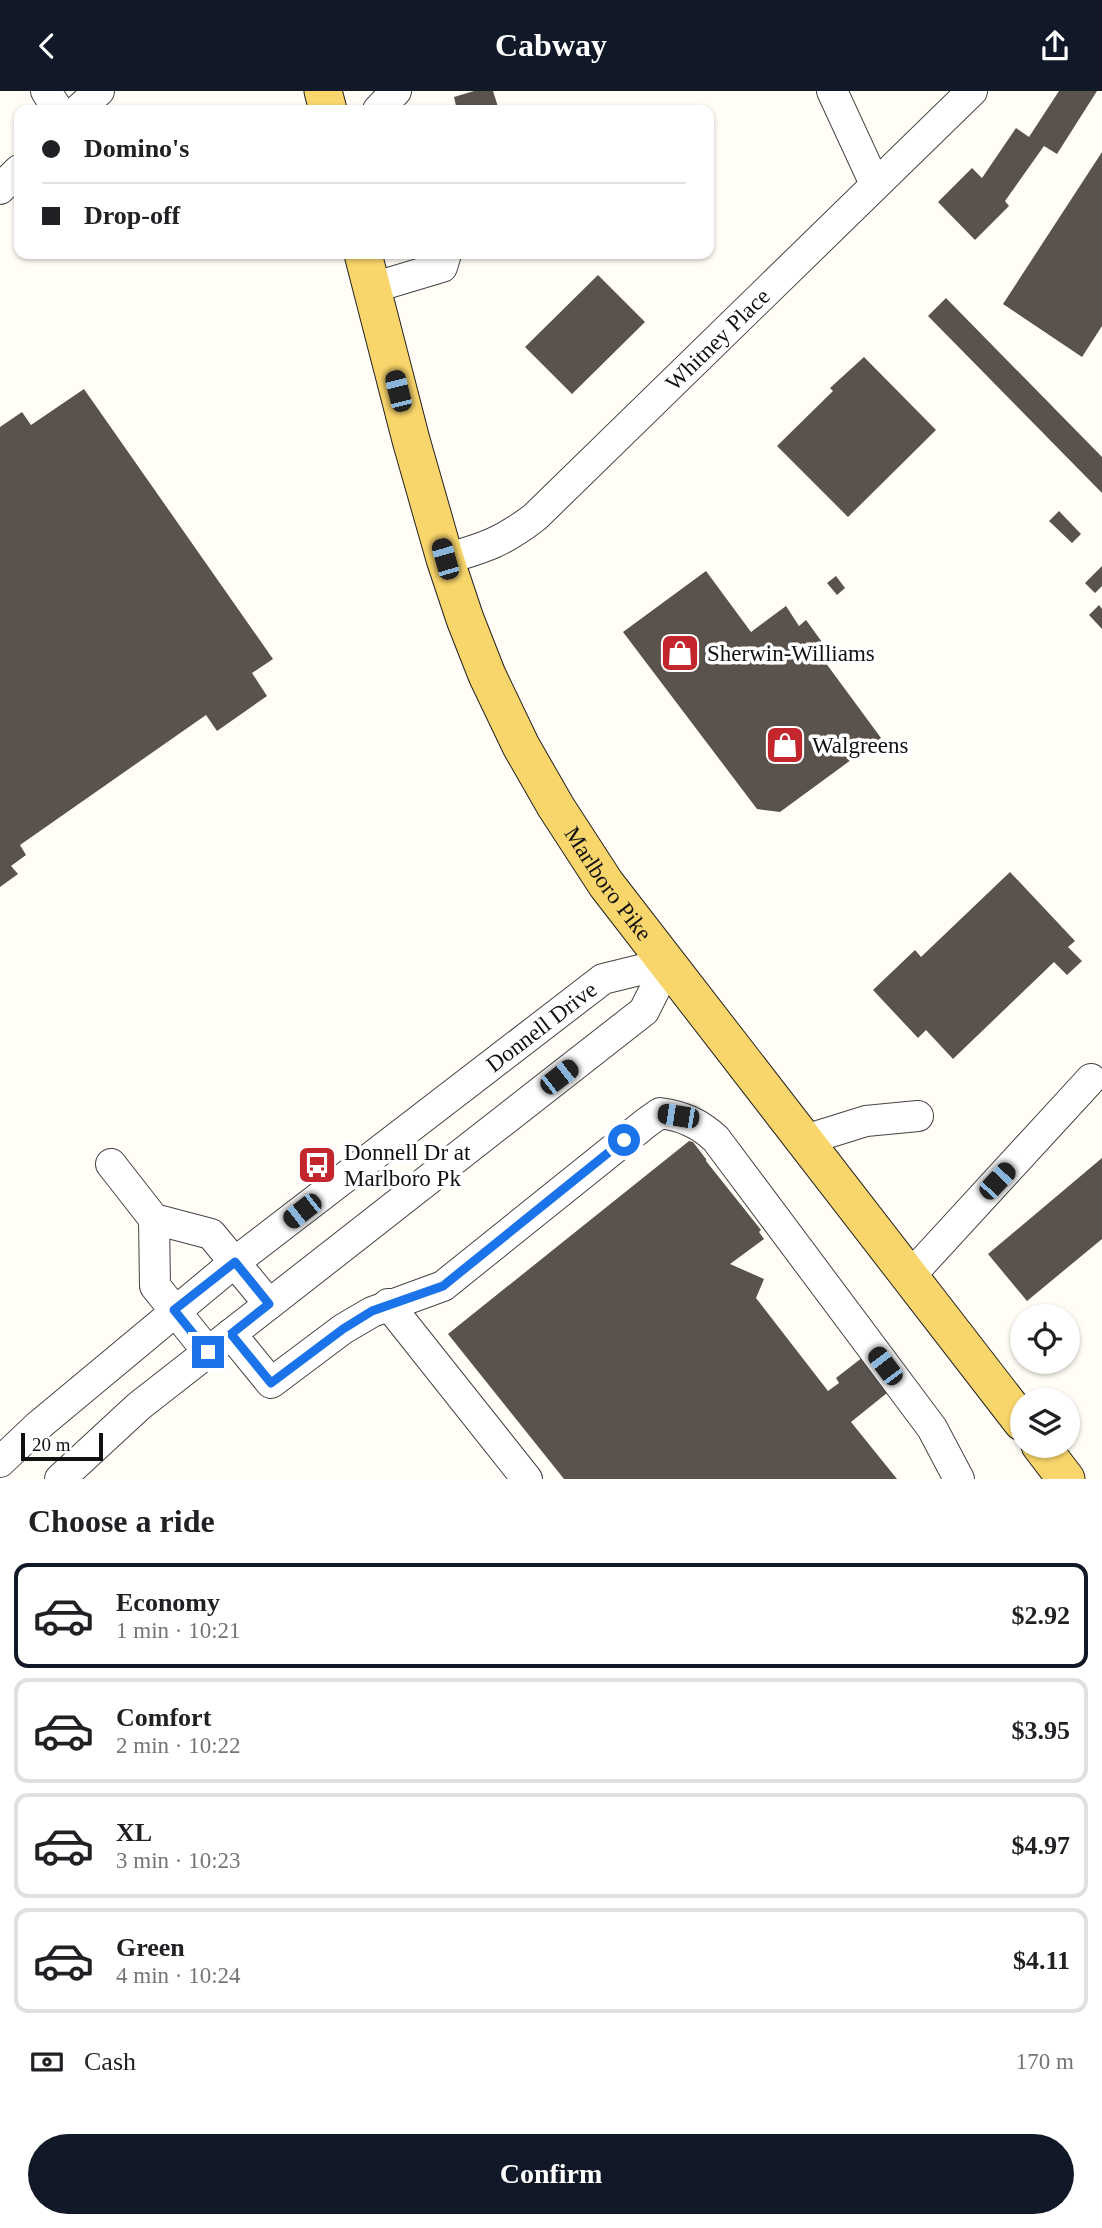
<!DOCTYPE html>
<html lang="en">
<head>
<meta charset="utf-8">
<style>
  body { margin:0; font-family:Georgia,serif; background:#f2f2f2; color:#202124; height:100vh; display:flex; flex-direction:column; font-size:26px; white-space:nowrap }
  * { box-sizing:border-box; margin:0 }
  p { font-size:23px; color:#757577 }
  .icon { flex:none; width:38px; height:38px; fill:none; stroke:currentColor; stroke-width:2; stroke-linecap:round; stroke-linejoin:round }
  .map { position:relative; height:1388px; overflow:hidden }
  .panel { display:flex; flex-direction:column; background:#fff; flex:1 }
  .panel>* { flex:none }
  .hud { position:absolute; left:14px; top:14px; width:700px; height:154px; border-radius:14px; box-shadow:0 2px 5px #0004; display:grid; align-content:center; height:154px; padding:0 28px; background:#fff }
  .tools { position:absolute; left:1010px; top:1213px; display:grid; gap:14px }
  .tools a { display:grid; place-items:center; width:70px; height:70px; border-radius:50%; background:#fff; box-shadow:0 2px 5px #0004; font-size:35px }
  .scale { position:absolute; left:21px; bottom:18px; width:82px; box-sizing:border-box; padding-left:7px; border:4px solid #111; border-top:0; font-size:19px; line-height:24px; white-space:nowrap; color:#111; -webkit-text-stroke:5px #fff; paint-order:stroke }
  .end { position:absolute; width:32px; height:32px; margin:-16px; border:9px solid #1a73e8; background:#fff; box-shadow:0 0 0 4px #fff }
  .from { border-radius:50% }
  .car { position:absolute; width:21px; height:42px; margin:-21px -10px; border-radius:9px; box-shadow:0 0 5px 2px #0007; background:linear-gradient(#222 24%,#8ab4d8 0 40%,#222 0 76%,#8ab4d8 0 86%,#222 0) }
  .hud b { display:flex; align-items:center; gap:24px; height:66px; font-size:26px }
  .hud b+b { border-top:2px solid #e0e0e0 }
  .hud i { width:18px; height:18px; background:#202124 }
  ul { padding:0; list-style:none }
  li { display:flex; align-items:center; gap:21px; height:105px; margin:0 14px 10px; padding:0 14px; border:4px solid #e0e0e0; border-radius:14px }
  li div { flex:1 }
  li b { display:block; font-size:26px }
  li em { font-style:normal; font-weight:800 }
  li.current { border-color:#111827 }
  li>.icon { width:63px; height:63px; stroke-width:1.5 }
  h2 { padding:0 28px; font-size:32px; line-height:84px }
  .pay { display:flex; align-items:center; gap:18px; height:77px; padding:0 28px; font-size:26px }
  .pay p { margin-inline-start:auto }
  .button { display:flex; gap:14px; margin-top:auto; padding:14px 28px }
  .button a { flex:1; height:80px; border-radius:42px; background:#111827; color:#fff; font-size:28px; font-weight:800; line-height:80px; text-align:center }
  header { display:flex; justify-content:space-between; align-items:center; height:91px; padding:0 28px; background:#111827; color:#fff; font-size:32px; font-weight:800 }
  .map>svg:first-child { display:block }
</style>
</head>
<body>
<header><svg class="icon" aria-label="back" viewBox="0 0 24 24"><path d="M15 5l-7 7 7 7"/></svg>Cabway<svg class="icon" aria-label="share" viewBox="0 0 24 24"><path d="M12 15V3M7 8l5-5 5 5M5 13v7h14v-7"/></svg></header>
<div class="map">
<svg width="1102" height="1388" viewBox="0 0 1102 1388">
  <rect width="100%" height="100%" fill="#fffdf5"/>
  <path fill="#5a524d" d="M474,0h19l6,19h-42l-3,-13z
    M1059,0h38l-40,63 -13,-8 -39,55 4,5 -34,34 -37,-38 34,-34 10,10 34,-50 13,9z
    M1102,61v174l-20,31 -79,-53z
    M598,184l47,47 -73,72 -47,-47z
    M946,207l156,159v36l-174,-177z
    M864,266l72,73 -88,87 -71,-71 56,-55 -3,-3z
    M84,298l189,270 -21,14 15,23 -50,35 -11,-16 -186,130 6,10 -15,11 7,8 -18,13v-460l22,-15 9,13z
    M1059,420l22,23 -9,9 -23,-22z
    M1102,475v20l-7,7 -10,-10z
    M706,480l45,61 35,-26 13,20 7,-6 16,22 -8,5 67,91 -101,74 -23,-3 -134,-177z
    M836,485l9,12 -8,7 -10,-12z
    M1099,514l3,4v20l-13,-14z
    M1010,781l65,69 -7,6 14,14 -15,14 -13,-13 -101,97 -27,-29 -8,8 -45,-48 42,-40 6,7z
    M689,1050l4,1 13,17v2l55,69 -2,2 5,7 -34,25 34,15 -8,19 72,93 11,-8 -3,-5 27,-21 29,32 -41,33 46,57h-333l-116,-145z
    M1102,1067v81l-75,62 -39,-47z"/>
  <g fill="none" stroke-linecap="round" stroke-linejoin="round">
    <g stroke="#444" stroke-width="32">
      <g id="minor">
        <path d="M46,0l12,19"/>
        <path d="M832,0l43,93"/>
        <path d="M78,19l21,-19"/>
        <path d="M378,19l18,-19"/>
        <path d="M0,98l19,-19"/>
        <path d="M372,197l70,-21 4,-13"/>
        <path id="s1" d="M445,468c39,-11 58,-17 90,-42l437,-426"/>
        <path d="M805,1049l61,-19 52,-5"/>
        <path d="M111,1073l43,55 57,15 58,70"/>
        <path d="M154,1128l1,67 53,66"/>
        <path d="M910,1185l181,-197"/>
        <path d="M388,1213l139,175"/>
        <path d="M231,1243l40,49 72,-54 29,-17 71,-26 203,-163 14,-10c22,3 39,10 56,26l216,289 27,51"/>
        <path id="s2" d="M0,1371l38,-36 197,-164 368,-283 65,-16"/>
        <path d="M60,1388l79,-73 505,-395 24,-48"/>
      </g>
    </g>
    <g stroke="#222" stroke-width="39">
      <g id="major">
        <path d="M323,0l5,19"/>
        <path id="s3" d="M363,163l48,186 34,119 20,60 22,56 34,71 35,61 50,77 416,538"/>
        <path d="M1040,1354l26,34"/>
      </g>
    </g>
    <use href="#minor" stroke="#fff" stroke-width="30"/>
    <use href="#major" stroke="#f9d66b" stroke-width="37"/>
  </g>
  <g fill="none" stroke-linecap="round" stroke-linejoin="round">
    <path stroke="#1a73e8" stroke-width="9" d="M208,1261l-34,-42 61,-48 34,42 -38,30 40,49 72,-54 29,-18 71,-25 181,-146"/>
  </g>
  <defs>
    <g id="shop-square" transform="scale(2.0125)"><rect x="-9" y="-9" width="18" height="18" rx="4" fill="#c4262e" stroke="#fff"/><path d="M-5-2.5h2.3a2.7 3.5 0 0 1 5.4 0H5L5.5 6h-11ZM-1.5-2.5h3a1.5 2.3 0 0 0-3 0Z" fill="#fff"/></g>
    <g id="bus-square" transform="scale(2.0125)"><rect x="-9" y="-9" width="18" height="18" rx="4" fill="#c4262e" stroke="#fff"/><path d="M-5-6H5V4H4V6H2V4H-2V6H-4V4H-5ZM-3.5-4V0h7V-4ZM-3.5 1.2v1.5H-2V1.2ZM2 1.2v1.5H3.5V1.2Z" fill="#fff"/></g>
  </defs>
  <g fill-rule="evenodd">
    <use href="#shop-square" x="680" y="562"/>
    <use href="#shop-square" x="785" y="654"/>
    <use href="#bus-square" x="317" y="1074"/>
  </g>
  <g text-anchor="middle" stroke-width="7" stroke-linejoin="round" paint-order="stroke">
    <g font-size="23" fill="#111" stroke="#fff">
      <text dy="8" stroke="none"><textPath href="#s1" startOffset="355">Whitney Place</textPath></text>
      <text dy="8" stroke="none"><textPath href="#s3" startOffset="681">Marlboro Pike</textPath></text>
      <text dy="8" stroke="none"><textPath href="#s2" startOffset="695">Donnell Drive</textPath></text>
    </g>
    <g font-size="23" fill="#111" stroke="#fff" text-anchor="start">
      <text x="707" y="570">Sherwin-Williams</text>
      <text x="812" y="662">Walgreens</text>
      <text x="344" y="1069">Donnell Dr at<tspan x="344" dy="26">Marlboro Pk</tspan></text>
    </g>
  </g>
</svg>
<div class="tools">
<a><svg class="icon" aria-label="locate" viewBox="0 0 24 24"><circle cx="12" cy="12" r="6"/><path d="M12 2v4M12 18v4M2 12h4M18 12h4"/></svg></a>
<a><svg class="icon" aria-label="layers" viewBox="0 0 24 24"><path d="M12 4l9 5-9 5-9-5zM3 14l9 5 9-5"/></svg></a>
</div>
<div class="scale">20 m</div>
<i class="end from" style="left:624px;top:1049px"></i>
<i class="end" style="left:208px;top:1261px"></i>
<i class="car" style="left:398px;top:300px;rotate:346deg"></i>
<i class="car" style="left:445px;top:468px;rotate:344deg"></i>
<i class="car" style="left:559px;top:986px;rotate:52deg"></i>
<i class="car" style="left:678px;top:1025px;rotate:279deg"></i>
<i class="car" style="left:997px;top:1090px;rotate:43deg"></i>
<i class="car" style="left:302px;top:1120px;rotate:232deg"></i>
<i class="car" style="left:885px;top:1275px;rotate:323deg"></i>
<div class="hud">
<b><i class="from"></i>Domino's</b>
<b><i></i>Drop-off</b>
</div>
</div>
<section class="panel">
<h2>Choose a ride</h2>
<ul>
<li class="current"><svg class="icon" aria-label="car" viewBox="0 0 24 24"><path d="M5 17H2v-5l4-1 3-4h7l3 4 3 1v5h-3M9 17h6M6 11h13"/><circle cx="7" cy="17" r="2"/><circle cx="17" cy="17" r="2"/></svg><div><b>Economy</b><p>1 min · 10:21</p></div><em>$2.92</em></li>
<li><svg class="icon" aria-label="car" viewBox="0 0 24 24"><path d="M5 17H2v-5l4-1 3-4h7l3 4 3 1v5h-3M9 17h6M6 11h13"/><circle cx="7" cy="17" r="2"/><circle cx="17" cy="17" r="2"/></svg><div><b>Comfort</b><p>2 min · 10:22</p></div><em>$3.95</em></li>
<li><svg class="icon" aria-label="car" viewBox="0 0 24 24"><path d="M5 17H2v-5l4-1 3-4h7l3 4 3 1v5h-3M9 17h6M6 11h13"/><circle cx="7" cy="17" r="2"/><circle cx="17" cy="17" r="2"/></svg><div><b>XL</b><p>3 min · 10:23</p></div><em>$4.97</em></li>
<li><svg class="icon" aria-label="car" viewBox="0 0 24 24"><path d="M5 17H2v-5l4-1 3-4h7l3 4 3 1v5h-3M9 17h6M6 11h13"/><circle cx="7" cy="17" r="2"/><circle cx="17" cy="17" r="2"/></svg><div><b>Green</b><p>4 min · 10:24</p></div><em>$4.11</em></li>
</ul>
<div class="pay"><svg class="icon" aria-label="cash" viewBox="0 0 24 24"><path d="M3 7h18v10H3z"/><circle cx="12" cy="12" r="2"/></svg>Cash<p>170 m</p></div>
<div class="button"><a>Confirm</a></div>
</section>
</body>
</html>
